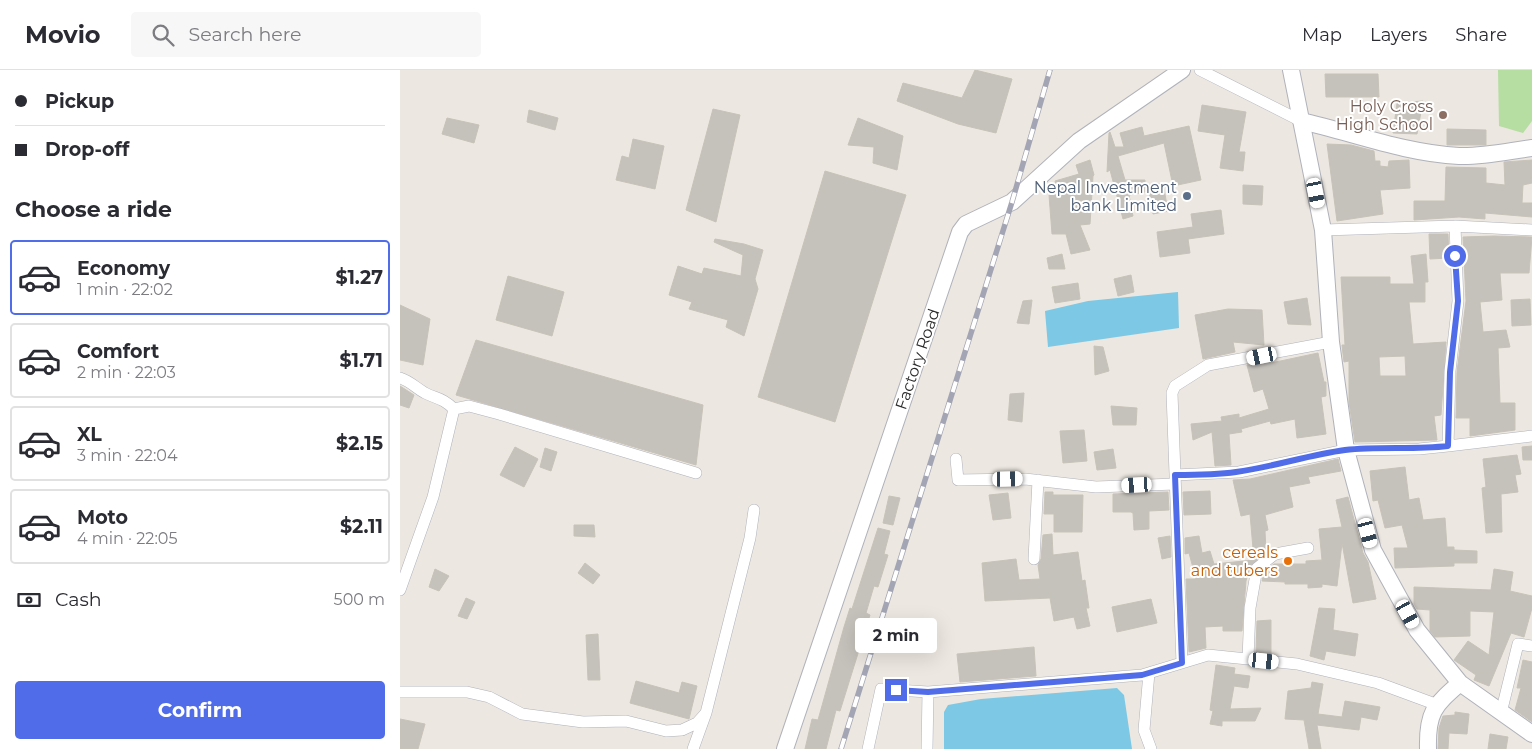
<!DOCTYPE html>
<html lang="en">
<head>
<meta charset="utf-8">
<style>
  body { margin:0; font-family:Montserrat,sans-serif; background:#f7f7f7; color:#2b2b33; height:100vh; display:flex; flex-direction:column; font-size:19px; white-space:nowrap }
  * { box-sizing:border-box; margin:0 }
  p { font-size:16px; color:#7c7c81 }
  .icon { flex:none; width:28px; height:28px; fill:none; stroke:currentColor; stroke-width:2; stroke-linecap:round; stroke-linejoin:round }
  .map { position:relative; flex:1; overflow:hidden }
  .side { display:flex; flex-direction:column; background:#fff; width:400px }
  .side>* { flex:none }
  .top-card { display:grid; align-content:center; height:110px; padding:0 15px; background:#fff }
  .end { position:absolute; width:22px; height:22px; margin:-11px; border:6px solid #506ce9; background:#fff; box-shadow:0 0 0 2px #fff }
  .from { border-radius:50% }
  .bubble { position:absolute; height:35px; border-radius:5px; background:#fff; box-shadow:0 5px 20px #0002; font-size:16px; font-weight:700; line-height:35px; text-align:center }
  .car { position:absolute; width:15px; height:30px; margin:-15px -8px; border-radius:6px; box-shadow:0 0 4px 1px #0007; background:linear-gradient(#fff 24%,#345 0 40%,#fff 0 76%,#345 0 86%,#fff 0) }
  .top-card b { display:flex; align-items:center; gap:18px; height:48px; font-size:19px }
  .top-card b+b { border-top:1px solid #e1e1e2 }
  .top-card i { width:12px; height:12px; background:#2b2b33 }
  ul { padding:0; list-style:none }
  li { display:flex; align-items:center; gap:15px; height:75px; margin:0 10px 8px; padding:0 5px; border:2px solid #e1e1e2; border-radius:5px }
  li div { flex:1 }
  li b { display:block; font-size:19px }
  li em { font-style:normal; font-weight:700 }
  li.active { border-color:#506ce9 }
  li>.icon { width:45px; height:45px; stroke-width:1.5 }
  h2 { padding:0 15px; font-size:22px; line-height:60px }
  .pay { display:flex; align-items:center; gap:12px; height:55px; padding:0 15px; font-size:19px }
  .pay p { margin-inline-start:auto }
  .action { display:flex; gap:10px; margin-top:auto; padding:10px 15px }
  .action a { flex:1; height:58px; border-radius:5px; background:#506ce9; color:#fff; font-size:20px; font-weight:700; line-height:58px; text-align:center }
  header { display:flex; align-items:center; gap:30px; box-sizing:border-box; height:70px; padding:0 25px; background:#fff; border-bottom:1px solid #e1e1e2 }
  header strong { font-size:24px }
  nav { display:flex; gap:28px; margin-inline-start:auto; font-size:18px }
  .search { width:350px; height:45px; background:#f7f7f7; display:flex; align-items:center; gap:12px; box-sizing:border-box; padding:0 18px; border-radius:5px; color:#7c7c81; font-size:19px }
  main { display:flex; flex:1; min-height:0 }
  .map>svg:first-child { display:block }
</style>
</head>
<body>
<header>
<strong>Movio</strong>
<div class="search"><svg class="icon" aria-label="search" viewBox="0 0 24 24"><circle cx="10" cy="10" r="6"/><path d="M15 15l6 6"/></svg>Search here</div>
<nav><a>Map</a><a>Layers</a><a>Share</a></nav>
</header>
<main>
<section class="side">
<div class="top-card">
<b><i class="from"></i>Pickup</b>
<b><i></i>Drop-off</b>
</div>
<h2>Choose a ride</h2>
<ul>
<li class="active"><svg class="icon" aria-label="car" viewBox="0 0 24 24"><path d="M5 17H2v-5l4-1 3-4h7l3 4 3 1v5h-3M9 17h6M6 11h13"/><circle cx="7" cy="17" r="2"/><circle cx="17" cy="17" r="2"/></svg><div><b>Economy</b><p>1 min · 22:02</p></div><em>$1.27</em></li>
<li><svg class="icon" aria-label="car" viewBox="0 0 24 24"><path d="M5 17H2v-5l4-1 3-4h7l3 4 3 1v5h-3M9 17h6M6 11h13"/><circle cx="7" cy="17" r="2"/><circle cx="17" cy="17" r="2"/></svg><div><b>Comfort</b><p>2 min · 22:03</p></div><em>$1.71</em></li>
<li><svg class="icon" aria-label="car" viewBox="0 0 24 24"><path d="M5 17H2v-5l4-1 3-4h7l3 4 3 1v5h-3M9 17h6M6 11h13"/><circle cx="7" cy="17" r="2"/><circle cx="17" cy="17" r="2"/></svg><div><b>XL</b><p>3 min · 22:04</p></div><em>$2.15</em></li>
<li><svg class="icon" aria-label="car" viewBox="0 0 24 24"><path d="M5 17H2v-5l4-1 3-4h7l3 4 3 1v5h-3M9 17h6M6 11h13"/><circle cx="7" cy="17" r="2"/><circle cx="17" cy="17" r="2"/></svg><div><b>Moto</b><p>4 min · 22:05</p></div><em>$2.11</em></li>
</ul>
<div class="pay"><svg class="icon" aria-label="cash" viewBox="0 0 24 24"><path d="M3 7h18v10H3z"/><circle cx="12" cy="12" r="2"/></svg>Cash<p>500 m</p></div>
<div class="action"><a>Confirm</a></div>
</section>
<div class="map">
<svg width="1132" height="679" viewBox="0 0 1132 679">
  <rect width="100%" height="100%" fill="#ece7e0"/>
  <path fill="#b6dda2" d="M1098,0h34v51l-9,12 -24,-7z"/>
  <path fill="#7dc8e4" d="M778,222l1,36 -131,19 -3,-36 43,-10z
    M717,618l7,7 8,54h-188v-37l4,-7 33,-6z"/>
  <path fill="#c5c1bb" stroke="#c8c3b9" fill-rule="evenodd" d="M575,0l37,9 -16,54 -38,-9 -61,-23 6,-18 59,15z
    M925,4h53l1,23h-53z
    M1023,31l-6,33 -24,-1 4,-30z
    M802,35l44,7 -7,40h6l-2,19 -23,-3 5,-33 -27,-4z
    M313,39l27,6 -24,107 -30,-12z
    M129,40l29,8 -3,12 -28,-8z
    M47,48l32,7 -5,18 -32,-9z
    M458,48l45,18 -6,34 -24,-7 1,-16 -26,-2z
    M789,56l12,54 -28,6 -9,-43 -46,13 7,24h20v12l-16,3 4,21 -10,3 -13,-49 -3,2 2,-39 1,-1 5,15h9l-4,-14 22,-6 2,9z
    M1047,59l39,1v15h-39z
    M233,69l31,7 -9,43 -39,-9 6,-24 7,2z
    M927,74l24,1 23,6 1,10h5v5l8,1 1,-6 20,-1 1,28 -30,2 3,24 -46,7z
    M690,90l4,15 -1,1 -3,48 -10,1 10,25 -19,4 -5,-20h-14l-3,-39h10l-4,-14 24,-7 -3,-9z
    M1132,90v23l-9,2 -1,18h10v14l-47,-4v6l-26,-2 -45,3v-19h31l1,-34 40,1v15l19,2 -1,-23z
    M425,101l81,24 -71,227 -77,-25z
    M763,113l5,28 -15,3 -5,-29z
    M843,115l20,1 -1,19 -19,-1z
    M821,140l3,24 -36,5 2,14 -30,4 -3,-25 36,-5 -2,-13z
    M1029,164h19l1,24 -19,1z
    M1094,166l38,1 -3,36h-29l2,27 -22,2 3,30 23,-2 4,17 -12,1 2,55h15v27l-45,6v-18h-14l1,-46 9,-71 -3,-64z
    M315,169l29,5 19,6 -8,29 3,10 -14,47 -18,-9 2,-7 -39,-11 3,-7 -23,-7 9,-29 24,8 2,-6 37,8 2,-21 -29,-13z
    M662,184l3,15h-16l-2,-11z
    M1026,184l2,28h-3v20h-16l4,42 33,-2 -5,73 -7,1 3,24 -82,2 -6,-40v-41l-5,1 -1,-8 -1,-9h3l-4,-68h49v7h24l-3,-28zM1005,286l1,20h-26l-1,-19z
    M731,205l3,17 -16,4 -4,-17z
    M108,206l56,16 -12,44 -56,-16z
    M678,213l2,16 -25,4 -3,-16z
    M907,228l4,27 -23,-1 -4,-22z
    M1130,229l1,26 -19,1 -1,-26z
    M632,230l-3,24 -12,-1 6,-22z
    M0,235l30,14 -7,46 -23,-5z
    M828,239l34,1 2,35 -31,-3 2,10 -32,7 -8,-44z
    M76,270l227,65 -7,60 -240,-70z
    M694,276l9,1 6,24 -14,4z
    M918,283l6,29h2v14l-5,1 5,37 -29,4 -2,-19 -24,5 -1,-3 -29,8 1,3 -13,2 2,31 -16,1 -3,-34 -19,8 -2,-16 31,-3 -1,-4 18,-3v4l30,-9 -6,-20 -9,3 -7,-27 23,-4 1,2z
    M0,316l14,9 -5,13 -9,-3z
    M624,323l-2,29 -14,-2 2,-26z
    M711,336l26,2 -1,17h-23z
    M684,360l3,31 -24,2 -3,-32z
    M1132,376v14h-9l-1,-13z
    M115,377l23,12 -14,28 -24,-12z
    M145,378l12,4 -6,19 -11,-4z
    M713,379l3,19 -19,2 -3,-18z
    M1117,385l4,19 -6,1 3,17 -17,2 1,38 -16,1 -4,-45 4,-1 -3,-28z
    M938,389l3,12 -33,6 2,6 -21,4 4,20 -28,8 3,15 -3,1 1,20 -16,16 -4,14 -4,50h-19v-5l-18,1 1,21 -17,4 -3,-73h10l-7,-26 -4,1v-16l14,-2 3,17 8,-2 4,13 40,-4 -4,-46 -9,2 -8,-36 17,-1z
    M1005,397l4,33 10,-2 4,22 22,-2 2,29h7v3l23,1v12h-23v3l-59,2 -1,-20h14l-6,-23 -17,3 -7,-28 -5,1 -3,-30z
    M810,421l1,23 -27,1 -1,-23z
    M645,422h8v3h30l-1,37h-28v-18h-10z
    M768,422l1,18 -20,1v18l-15,1 -1,-17 -2,-1h-18v-18z
    M608,423l3,25 -18,2 -4,-25z
    M489,426l11,2 -7,27 -10,-2z
    M948,427l15,56 5,9 8,37 -23,4 -11,-60 -5,43 -15,-2v3l-14,1v-4h-23v-2l-23,-1 2,-9 10,-8h32v-3l16,-1 -3,-31 23,-2 -6,-27z
    M174,455h20l1,12 -21,-1z
    M478,458l12,3 -6,23 4,1 -10,32 -4,-1 -8,27 4,2 -30,96 -4,-1 -10,39h-21l7,-30 6,1 26,-93 6,-19 2,1z
    M652,464l1,21 25,-3 4,29 3,-1 4,28h-3l4,18 -13,3 -3,-12 -20,4 -4,-23 -65,3 -3,-38 34,-4 3,21 21,-1 -2,-14 3,-6 2,-24z
    M770,466l1,21 -9,2 -4,-21z
    M185,493l15,12 -7,9 -15,-11z
    M35,499l14,7 -10,15 -10,-4z
    M1094,499l19,3 -3,19 22,5v12l-8,29 -13,-4 -22,53 -15,-6 2,-5 -22,-15 14,-19 21,14 5,-43 -24,-1v25l-35,1 -5,-6v-21l-13,-1 -3,-5v-17l77,3z
    M66,528l9,4 -8,17 -9,-3z
    M751,529l6,24 -40,9 -5,-25z
    M919,538l16,1 -2,21 25,4 -3,22 -29,-5 -2,9 -14,-4z
    M871,550v34l-15,-2 1,-31z
    M198,564l2,46h-12l-2,-45z
    M634,577l2,29 -76,6 -3,-28z
    M1123,590l9,2v60l-17,-12 6,-22h-4z
    M816,595l19,3 -1,6 16,2 -2,12 -14,-2 -4,23 31,-1 -6,13h-33v5l-12,-2 3,-13 -3,-1z
    M236,611l43,12 3,-11 15,4 -8,33 -59,-16z
    M912,612l11,2 -5,30 24,3 3,-16 35,6 -3,13 -16,-3 -2,13 -42,-5 4,24h-12l-5,-29 -19,-1 3,-28 23,-3z
    M1055,642l14,2 -2,20 -18,-1 -1,16h-10l1,-21 4,-12 12,-1z
    M0,649l25,5 -7,25h-18z
    M1090,664l18,3 -2,12h-18z"/>
  <g fill="none" stroke-linecap="round" stroke-linejoin="round">
    <g stroke="#b0b2bb" stroke-width="12">
      <path id="street" d="M800,0l101,51
        M923,160l132,-4
        M0,308c10,3 16,10 25,15 12,6 18,5 29,16
        M1048,376l84,-10
        M556,389l2,21 67,-1 71,8 79,-3
        M775,405l64,-3 107,-22 73,-1 29,-3 2,-75 8,-70 -3,-75 77,4
        M634,489l4,-79
        M0,520l33,-93 21,-88 15,-3 30,8 197,59
        M848,589l2,-51 7,-40 18,-14 33,-6
        M782,593l-10,-270 3,-7 33,-21 123,-23
        M749,603l-5,57 7,19
        M0,622h67l22,5 33,17 61,8 43,-1 40,10 16,-1 15,-7 9,-10
        M1101,643l17,-69 14,2
        M293,679l13,-36 44,-175 4,-28
        M468,679l13,-60 47,3 214,-17 66,-20 89,9 81,19 57,21
        M527,679l1,-57"/>
    </g>
    <g stroke="#b0b2bb" stroke-width="18">
      <path id="secondary" d="M891,0l32,160 8,112 15,108 27,100 44,80 43,53 72,51
        M901,51c53,12 103,32 158,35 24,1 50,-5 73,-8
        M385,679l175,-517 6,-8 46,-22 67,-61 103,-71
        M1028,679c-1,-37 6,-43 32,-66"/>
    </g>
    <use href="#street" stroke="#fff" stroke-width="11"/>
    <use href="#secondary" stroke="#fff" stroke-width="16"/>
    <g stroke="#a3a5b4" stroke-width="5.5">
      <path id="rail" d="M441,679l171,-547 38,-132"/>
    </g>
    <use href="#rail" stroke="#fff" stroke-width="4" stroke-dasharray="11" stroke-linecap="butt"/>
  </g>
  <g fill="none" stroke-linecap="round" stroke-linejoin="round">
    <path stroke="#506ce9" stroke-width="6" d="M496,620l32,2 214,-17 40,-12 -7,-188c21,0 41,0 61,-3 37,-5 72,-17 109,-22 34,-4 69,0 103,-4l2,-74 8,-71 -3,-45"/>
  </g>
  <circle fill="#8d6e63" stroke="#fff" stroke-width="2" cx="1043" cy="45" r="5"/>
  <circle fill="#5c6f8a" stroke="#fff" stroke-width="2" cx="787" cy="126" r="5"/>
  <circle fill="#e8710a" stroke="#fff" stroke-width="2" cx="888" cy="491" r="5"/>
  <g text-anchor="middle" stroke-width="4" stroke-linejoin="round" paint-order="stroke">
    <g font-size="16" fill="#785e54" stroke="#fff" text-anchor="end">
      <text x="1033" y="42">Holy Cross<tspan x="1033" dy="18">High School</tspan></text>
    </g>
    <g font-size="16" fill="#4e5e75" stroke="#fff" text-anchor="end">
      <text x="777" y="123">Nepal Investment<tspan x="777" dy="18">bank Limited</tspan></text>
    </g>
    <g font-size="16" fill="#2c2c2c" stroke="#fff">
      <text transform="translate(517 289) rotate(-71)" y="6">Factory Road</text>
    </g>
    <g font-size="16" fill="#c56008" stroke="#fff" text-anchor="end">
      <text x="878" y="488">cereals<tspan x="878" dy="18">and tubers</tspan></text>
    </g>
  </g>
</svg>
<i class="end from" style="left:1055px;top:186px"></i>
<i class="end" style="left:496px;top:620px"></i>
<div class="bubble" style="left:455px;top:548px;width:82px">2 min</div>
<i class="car" style="left:916px;top:123px;rotate:169deg"></i>
<i class="car" style="left:862px;top:286px;rotate:258deg"></i>
<i class="car" style="left:608px;top:409px;rotate:89deg"></i>
<i class="car" style="left:737px;top:415px;rotate:267deg"></i>
<i class="car" style="left:968px;top:463px;rotate:165deg"></i>
<i class="car" style="left:1008px;top:544px;rotate:151deg"></i>
<i class="car" style="left:864px;top:591px;rotate:96deg"></i>
</div>
</main>
</body>
</html>
